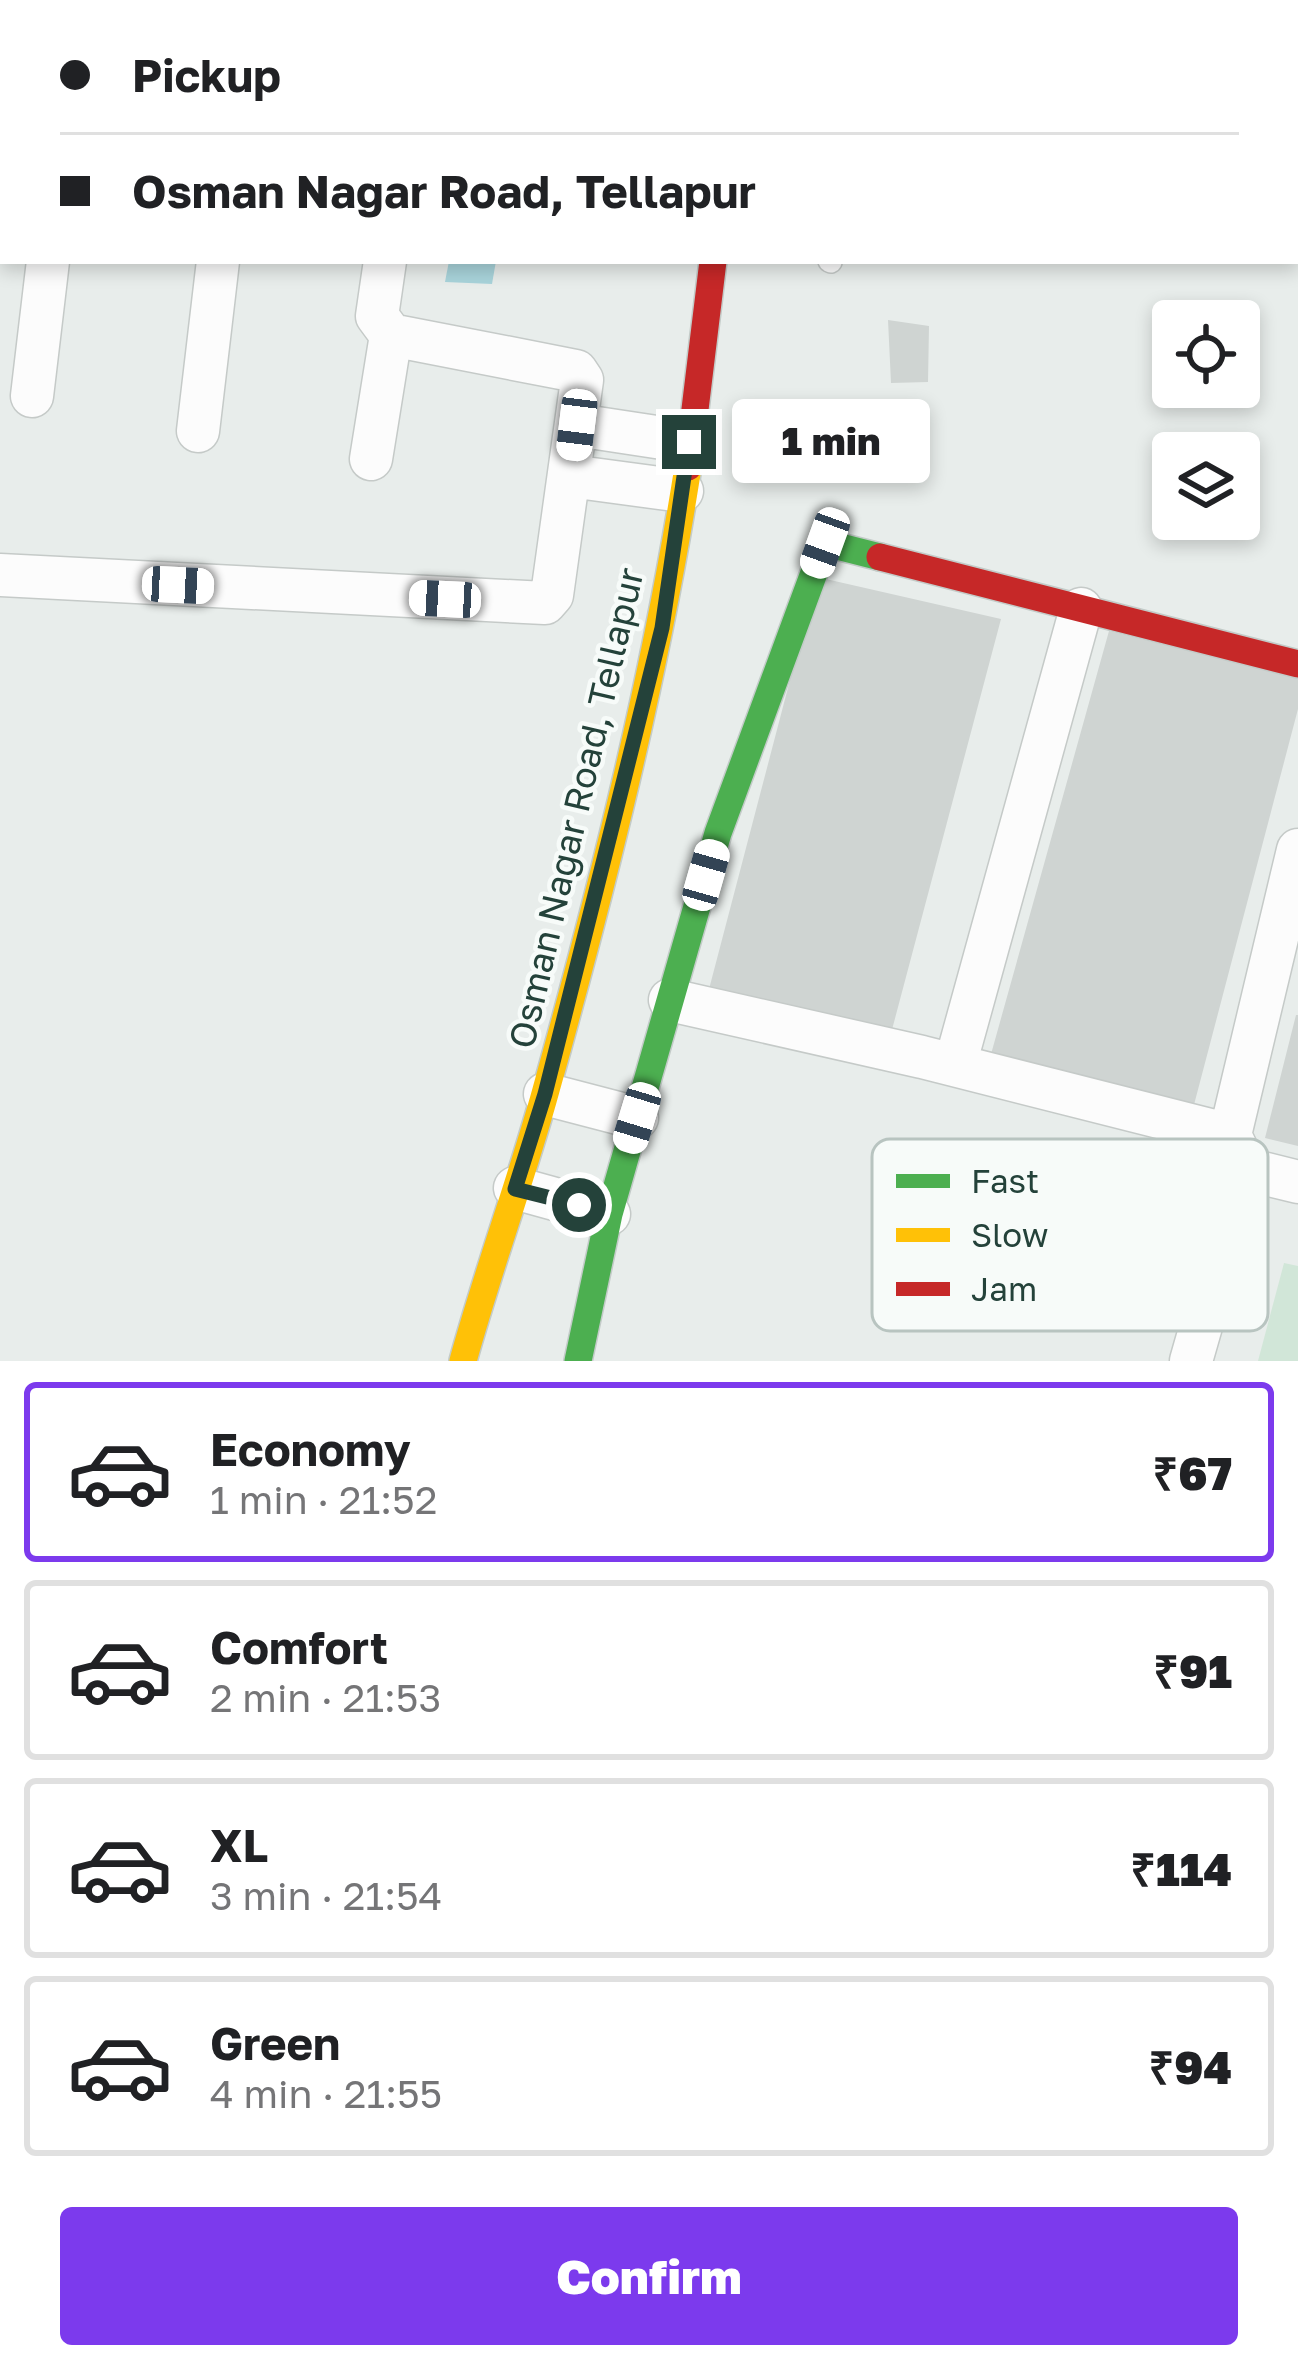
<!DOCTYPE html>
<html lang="en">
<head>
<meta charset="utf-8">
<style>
  body { margin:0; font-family:"Golos Text",sans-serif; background:#f6f6f6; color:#202124; height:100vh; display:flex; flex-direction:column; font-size:45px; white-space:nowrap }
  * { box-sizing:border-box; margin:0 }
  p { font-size:39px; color:#757577 }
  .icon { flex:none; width:66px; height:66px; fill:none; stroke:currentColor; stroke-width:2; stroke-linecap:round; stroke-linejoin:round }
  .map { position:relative; height:1361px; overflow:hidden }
  .details { display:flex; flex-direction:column; background:#fff; flex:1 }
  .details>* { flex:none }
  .hud { position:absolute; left:0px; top:0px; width:1299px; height:264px; box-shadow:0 6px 18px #0003; display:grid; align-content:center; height:264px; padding:0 60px; background:#fff }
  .controls { position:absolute; left:1152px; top:300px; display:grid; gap:24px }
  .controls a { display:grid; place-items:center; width:108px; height:108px; border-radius:12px; background:#fff; box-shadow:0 6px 18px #0003; font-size:60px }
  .end { position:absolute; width:54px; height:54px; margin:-27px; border:15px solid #24423a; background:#fff; box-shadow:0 0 0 6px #fff }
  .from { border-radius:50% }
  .bubble { position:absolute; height:84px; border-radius:12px; background:#fff; box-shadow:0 6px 18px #0003; font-size:39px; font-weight:800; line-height:84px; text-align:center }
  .car { position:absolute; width:36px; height:72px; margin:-36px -18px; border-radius:15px; box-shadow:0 0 9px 3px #0007; background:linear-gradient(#fff 24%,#345 0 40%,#fff 0 76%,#345 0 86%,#fff 0) }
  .hud b { display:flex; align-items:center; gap:42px; height:114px; font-size:45px }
  .hud b+b { border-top:3px solid #e0e0e0 }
  .hud i { width:30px; height:30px; background:#202124 }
  ul { padding:21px 0 0; list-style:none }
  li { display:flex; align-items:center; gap:36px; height:180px; margin:0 24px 18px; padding:0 36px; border:6px solid #e0e0e0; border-radius:12px }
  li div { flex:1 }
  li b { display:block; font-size:45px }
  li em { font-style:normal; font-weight:800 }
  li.selected { border-color:#7c3aed }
  li>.icon { width:108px; height:108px; stroke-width:1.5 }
  .primary-button { display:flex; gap:24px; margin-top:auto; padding:24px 60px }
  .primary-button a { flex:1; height:138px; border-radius:12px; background:#7c3aed; color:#fff; font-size:48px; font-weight:800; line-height:138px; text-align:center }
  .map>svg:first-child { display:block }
</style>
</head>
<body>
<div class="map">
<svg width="1298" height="1361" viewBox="0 0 1298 1361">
  <rect width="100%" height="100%" fill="#e8edeb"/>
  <path fill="#d1e6d8" d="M1284,1263l14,3v95h-40z"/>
  <path fill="#a9d4db" d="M449,261h47l-4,23 -47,-2z"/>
  <path fill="#cfd4d2" d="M888,320l41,6 -1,56 -37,1z
    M817,577l184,42 -112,422 -181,-48z
    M1109,631l189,47v31l-108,411 -202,-55z
    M1296,1015h2v131l-33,-8z"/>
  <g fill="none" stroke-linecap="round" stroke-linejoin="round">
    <g stroke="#c5cac8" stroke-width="24">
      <path id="lane" d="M829,261l2,1"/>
    </g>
    <g stroke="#c5cac8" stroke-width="45">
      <path id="street" d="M0,155h3
        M32,396l16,-135
        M577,425l112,17
        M198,431l20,-170
        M371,459l20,-124
        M570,476l112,15
        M0,575l545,28 7,-8 30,-215 -6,-9 -185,-36 -14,-19 8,-55
        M670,1000l252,57 308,78 16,34 52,13
        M955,1065l126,-456
        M545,1094l92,24
        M1230,1135l68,-285
        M515,1188l94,26
        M1191,1361l55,-192"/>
    </g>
    <g stroke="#c3cbc8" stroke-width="30">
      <path id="fast" d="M578,1361l31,-147 109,-381 107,-290 55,14"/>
    </g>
    <g stroke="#c3cbc8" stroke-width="30">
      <path id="slow" d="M727,0v3
        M463,1361c25,-91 58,-180 83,-271 57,-205 109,-412 142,-623"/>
    </g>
    <g stroke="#c3cbc8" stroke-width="30">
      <path id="jam" d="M688,467l25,-206
        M880,557l418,107"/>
    </g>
    <use href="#lane" stroke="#fcfcfc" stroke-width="21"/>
    <use href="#street" stroke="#fcfcfc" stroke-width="42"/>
    <use href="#fast" stroke="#4caf50" stroke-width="27"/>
    <use href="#slow" stroke="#ffc107" stroke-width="27"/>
    <use href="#jam" stroke="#c62828" stroke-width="27"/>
  </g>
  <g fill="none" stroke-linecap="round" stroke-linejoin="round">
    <path stroke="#24423a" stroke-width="15" d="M579,1205l-64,-16 30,-95 117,-466 27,-186"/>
  </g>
  <g text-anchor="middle" stroke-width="9" stroke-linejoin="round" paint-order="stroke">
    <g font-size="36" fill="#24423a" stroke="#f7fbf9">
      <text transform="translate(576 808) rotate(-77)" y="13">Osman Nagar Road, Tellapur</text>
    </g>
  </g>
  <rect x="872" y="1139" width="396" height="192" rx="18" fill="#f7fbf9" stroke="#b8c4c0" stroke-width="3"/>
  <rect x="896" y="1174" width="54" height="14" fill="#4caf50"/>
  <rect x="896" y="1228" width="54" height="14" fill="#ffc107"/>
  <rect x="896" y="1282" width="54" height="14" fill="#c62828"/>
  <g font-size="33" fill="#24423a">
    <text x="971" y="1193">Fast</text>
    <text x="971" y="1247">Slow</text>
    <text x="971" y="1301">Jam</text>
  </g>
</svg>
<div class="controls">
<a><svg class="icon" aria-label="locate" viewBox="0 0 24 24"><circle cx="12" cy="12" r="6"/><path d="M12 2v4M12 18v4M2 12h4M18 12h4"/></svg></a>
<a><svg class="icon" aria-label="layers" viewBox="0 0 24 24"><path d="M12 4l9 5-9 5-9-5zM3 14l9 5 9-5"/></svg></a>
</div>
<i class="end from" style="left:579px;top:1205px"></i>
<i class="end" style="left:689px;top:442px"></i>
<div class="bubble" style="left:732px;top:399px;width:198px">1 min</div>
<i class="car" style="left:577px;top:425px;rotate:187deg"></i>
<i class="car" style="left:825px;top:543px;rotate:200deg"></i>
<i class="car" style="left:178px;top:585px;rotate:93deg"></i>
<i class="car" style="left:445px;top:599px;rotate:273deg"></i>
<i class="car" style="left:706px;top:875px;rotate:16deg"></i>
<i class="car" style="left:637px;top:1118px;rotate:197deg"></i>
<div class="hud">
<b><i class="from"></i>Pickup</b>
<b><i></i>Osman Nagar Road, Tellapur</b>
</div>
</div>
<section class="details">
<ul>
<li class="selected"><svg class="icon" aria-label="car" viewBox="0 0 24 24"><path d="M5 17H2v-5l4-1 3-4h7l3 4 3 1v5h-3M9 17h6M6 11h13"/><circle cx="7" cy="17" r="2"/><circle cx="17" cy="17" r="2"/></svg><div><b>Economy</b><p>1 min · 21:52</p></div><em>₹67</em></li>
<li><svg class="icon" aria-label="car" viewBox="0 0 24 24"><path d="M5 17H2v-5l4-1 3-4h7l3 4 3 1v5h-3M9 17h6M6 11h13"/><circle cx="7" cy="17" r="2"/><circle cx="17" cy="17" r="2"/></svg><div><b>Comfort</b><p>2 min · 21:53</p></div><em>₹91</em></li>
<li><svg class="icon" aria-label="car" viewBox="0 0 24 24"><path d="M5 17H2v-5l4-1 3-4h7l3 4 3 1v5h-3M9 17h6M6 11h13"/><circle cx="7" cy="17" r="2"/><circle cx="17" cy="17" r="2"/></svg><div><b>XL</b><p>3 min · 21:54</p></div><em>₹114</em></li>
<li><svg class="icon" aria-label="car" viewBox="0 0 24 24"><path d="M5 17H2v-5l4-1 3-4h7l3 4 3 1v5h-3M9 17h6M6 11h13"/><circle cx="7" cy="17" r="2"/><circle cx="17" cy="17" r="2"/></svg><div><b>Green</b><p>4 min · 21:55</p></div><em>₹94</em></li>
</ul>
<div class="primary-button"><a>Confirm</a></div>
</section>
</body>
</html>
